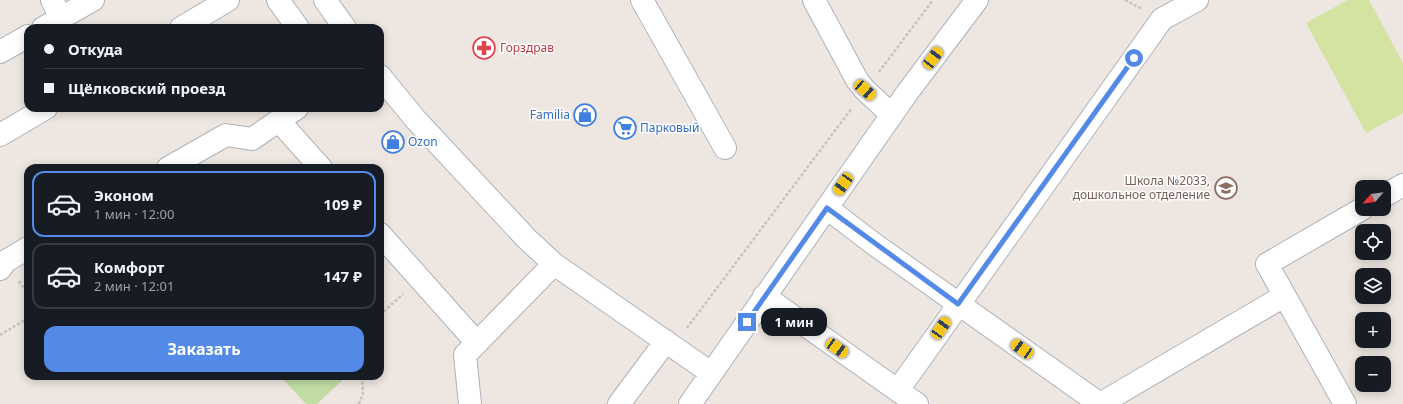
<!DOCTYPE html>
<html lang="ru">
<head>
<meta charset="utf-8">
<style>
  body { margin:0; font-family:"Noto Sans",sans-serif; background:#20242c; color:#f1f3f6; height:100vh; display:flex; flex-direction:column; font-size:15px; white-space:nowrap }
  * { box-sizing:border-box; margin:0 }
  p { font-size:13px; color:#9ea1a6 }
  .icon { flex:none; width:22px; height:22px; fill:none; stroke:currentColor; stroke-width:2; stroke-linecap:round; stroke-linejoin:round }
  .map { position:relative; flex:1; overflow:hidden }
  .sheet { position:absolute; left:24px; top:164px; width:360px; height:216px; display:flex; flex-direction:column; background:#171b24; border-radius:12px; box-shadow:0 2px 10px #0003 }
  .sheet>* { flex:none }
  .hud { position:absolute; left:24px; top:24px; width:360px; height:88px; border-radius:12px; box-shadow:0 2px 10px #0003; display:grid; align-content:center; height:88px; padding:0 20px; background:#171b24 }
  .needle { width:26px; rotate:242deg }
  .buttons { position:absolute; left:1355px; top:180px; display:grid; gap:8px }
  .buttons a { display:grid; place-items:center; width:36px; height:36px; border-radius:8px; background:#171b24; box-shadow:0 2px 10px #0003; font-size:20px }
  .end { position:absolute; width:18px; height:18px; margin:-9px; border:5px solid #548ae7; background:#fff; box-shadow:0 0 0 2px #fff }
  .from { border-radius:50% }
  .bubble { position:absolute; height:28px; border-radius:12px; background:#171b24; box-shadow:0 2px 10px #0003; font-size:13px; font-weight:700; line-height:28px; text-align:center }
  .car { position:absolute; width:12px; height:24px; margin:-12px -6px; border-radius:5px; box-shadow:0 0 3px 1px #0007; background:linear-gradient(#f5c518 24%,#345 0 40%,#f5c518 0 76%,#345 0 86%,#f5c518 0) }
  .hud b { display:flex; align-items:center; gap:14px; height:38px; font-size:15px }
  .hud b+b { border-top:1px solid #363941 }
  .hud i { width:10px; height:10px; background:#f1f3f6 }
  ul { padding:7px 0 0; list-style:none }
  li { display:flex; align-items:center; gap:12px; height:66px; margin:0 8px 6px; padding:0 12px; border:2px solid #363941; border-radius:12px }
  li div { flex:1 }
  li b { display:block; font-size:15px }
  li em { font-style:normal; font-weight:700 }
  li.active { border-color:#548ae7 }
  li>.icon { width:36px; height:36px; stroke-width:1.5 }
  .primary-button { display:flex; gap:8px; margin-top:auto; padding:8px 20px }
  .primary-button a { flex:1; height:46px; border-radius:12px; background:#548ae7; color:#fff; font-size:16px; font-weight:700; line-height:46px; text-align:center }
  .map>svg:first-child { display:block }
</style>
</head>
<body>
<div class="map">
<svg width="1403" height="404" viewBox="0 0 1403 404">
  <rect width="100%" height="100%" fill="#ede6e1"/>
  <path fill="#c2dda4" d="M280,376h67l-30,28h-11z"/>
  <path fill="#d3e3a1" d="M1348,0h21l34,63v50l-37,20 -60,-110z"/>
  <g fill="none" stroke-linecap="round" stroke-linejoin="round">
    <g stroke="#aeb2b8" stroke-width="24">
      <path id="minor" d="M52,0l9,18
        M278,0l20,28
        M325,0l20,28
        M642,0l83,148
        M814,0l43,80 8,10 27,25
        M43,28l50,-28
        M181,28l47,-28
        M0,52l28,-16
        M380,76l36,44 111,119 27,25 157,109
        M279,121l42,47
        M0,135l46,-27
        M168,168l58,-33 26,4 45,-31
        M1384,196l19,-11
        M827,208l47,36 226,160 184,-108
        M380,234l97,109
        M0,269l6,-8 22,-13
        M764,296l153,108
        M898,390l264,-371 35,-19
        M470,404l-5,-49 89,-91
        M619,404l47,-63
        M690,404l217,-311 70,-93
        M1345,404l-78,-140 95,-55"/>
    </g>
    <path stroke="#c4c4c4" stroke-width="2.5" stroke-dasharray="3 2" stroke-linecap="butt" d="M1125,0l17,9
      M879,72l54,-72
      M19,281l9,13
      M380,315l23,-21
      M687,328l165,-220
      M0,335l28,-17
      M359,404l4,-10 -1,-18"/>
    <use href="#minor" stroke="#fff" stroke-width="22"/>
  </g>
  <g fill="none" stroke-linecap="round" stroke-linejoin="round">
    <path stroke="#548ae7" stroke-width="5" d="M747,322l80,-114 131,96 176,-246"/>
  </g>
  <defs>
    <g id="pharmacy-ring" transform="scale(1.15)"><circle r="9.5" fill="#fff" stroke="#e0444e" stroke-width="1.5"/><path d="M-2-6h4v4h4v4h-4v4h-4v-4h-4v-4h4Z" fill="#e0444e"/></g>
    <g id="shop-ring" transform="scale(1.15)"><circle r="9.5" fill="#fff" stroke="#3f7fe0" stroke-width="1.5"/><path d="M-5-2.5h2.3a2.7 3.5 0 0 1 5.4 0H5L5.5 6h-11ZM-1.5-2.5h3a1.5 2.3 0 0 0-3 0Z" fill="#3f7fe0"/></g>
    <g id="supermarket-ring" transform="scale(1.15)"><circle r="9.5" fill="#fff" stroke="#3f7fe0" stroke-width="1.5"/><path d="M-6-5.5h2.5l.6 2H6L4.5 2H-2.5L-4.4-4H-6ZM-1.5 3.2a1.3 1.3 0 1 0 .1 0ZM3 3.2a1.3 1.3 0 1 0 .1 0Z" fill="#3f7fe0"/></g>
    <g id="school-ring" transform="scale(1.15)"><circle r="9.5" fill="#fff" stroke="#8d6e63" stroke-width="1.5"/><path d="M0-5L7-2L0 1L-7-2ZM-4 1L0 2.5L4 1V4Q0 6-4 4Z" fill="#8d6e63"/></g>
  </defs>
  <g fill-rule="evenodd">
    <use href="#pharmacy-ring" x="484" y="48"/>
    <use href="#shop-ring" x="585" y="115"/>
    <use href="#supermarket-ring" x="625" y="128"/>
    <use href="#shop-ring" x="393" y="142"/>
    <use href="#school-ring" x="1226" y="188"/>
  </g>
  <g text-anchor="middle" stroke-width="3" stroke-linejoin="round" paint-order="stroke">
    <g font-size="12" fill="#be3a42" stroke="#fff" text-anchor="start">
      <text x="500" y="52">Горздрав</text>
    </g>
    <g font-size="12" fill="#366cbe" stroke="#fff" text-anchor="start">
      <text x="570" y="119" text-anchor="end">Familia</text>
      <text x="640" y="132">Парковый</text>
      <text x="408" y="146">Ozon</text>
    </g>
    <g font-size="12" fill="#785e54" stroke="#fff" text-anchor="end">
      <text x="1210" y="185">Школа №2033,<tspan x="1210" dy="14">дошкольное отделение</tspan></text>
    </g>
  </g>
</svg>
<div class="buttons">
<a><svg class="needle" viewBox="-14 -14 28 28"><path d="M0-13l5 13h-10z" fill="#e53935"/><path d="M0 13l5-13h-10z" fill="#9ea1a6"/></svg></a>
<a><svg class="icon" aria-label="locate" viewBox="0 0 24 24"><circle cx="12" cy="12" r="6"/><path d="M12 2v4M12 18v4M2 12h4M18 12h4"/></svg></a>
<a><svg class="icon" aria-label="layers" viewBox="0 0 24 24"><path d="M12 4l9 5-9 5-9-5zM3 14l9 5 9-5"/></svg></a>
<a>+</a>
<a>−</a>
</div>
<i class="end from" style="left:1134px;top:58px"></i>
<i class="end" style="left:747px;top:322px"></i>
<div class="bubble" style="left:761px;top:308px;width:66px">1 мин</div>
<i class="car" style="left:933px;top:58px;rotate:37deg"></i>
<i class="car" style="left:865px;top:90px;rotate:131deg"></i>
<i class="car" style="left:843px;top:184px;rotate:215deg"></i>
<i class="car" style="left:941px;top:328px;rotate:35deg"></i>
<i class="car" style="left:837px;top:348px;rotate:125deg"></i>
<i class="car" style="left:1022px;top:349px;rotate:305deg"></i>
<div class="hud">
<b><i class="from"></i>Откуда</b>
<b><i></i>Щёлковский проезд</b>
</div>
<section class="sheet">
<ul>
<li class="active"><svg class="icon" aria-label="car" viewBox="0 0 24 24"><path d="M5 17H2v-5l4-1 3-4h7l3 4 3 1v5h-3M9 17h6M6 11h13"/><circle cx="7" cy="17" r="2"/><circle cx="17" cy="17" r="2"/></svg><div><b>Эконом</b><p>1 мин · 12:00</p></div><em>109 ₽</em></li>
<li><svg class="icon" aria-label="car" viewBox="0 0 24 24"><path d="M5 17H2v-5l4-1 3-4h7l3 4 3 1v5h-3M9 17h6M6 11h13"/><circle cx="7" cy="17" r="2"/><circle cx="17" cy="17" r="2"/></svg><div><b>Комфорт</b><p>2 мин · 12:01</p></div><em>147 ₽</em></li>
</ul>
<div class="primary-button"><a>Заказать</a></div>
</section>
</div>
</body>
</html>
